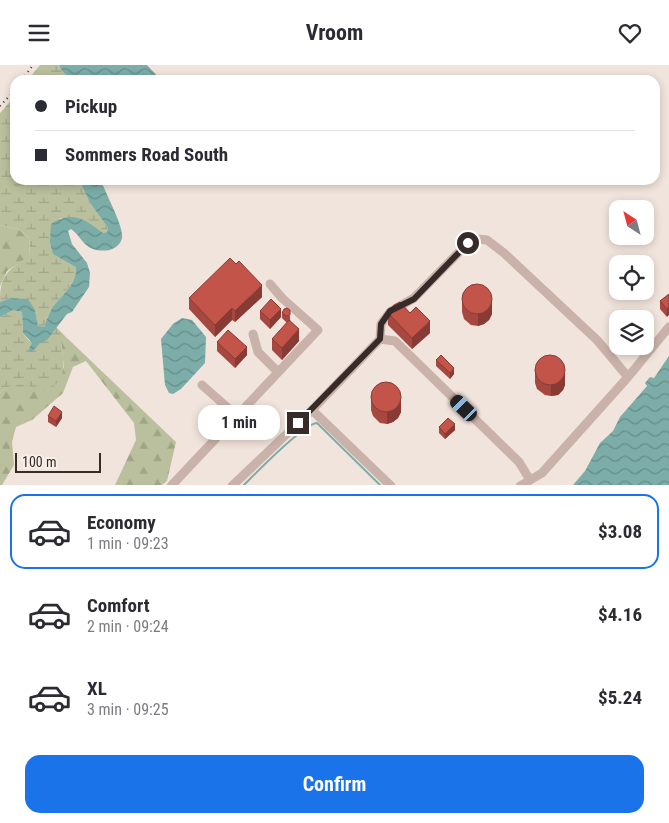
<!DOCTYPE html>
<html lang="en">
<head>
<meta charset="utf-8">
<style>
  body { margin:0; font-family:"Roboto Condensed",sans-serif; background:#f2f2f3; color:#2b2b33; height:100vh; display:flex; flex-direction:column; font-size:19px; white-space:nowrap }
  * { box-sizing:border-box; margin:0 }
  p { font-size:16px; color:#7c7c81 }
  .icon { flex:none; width:28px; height:28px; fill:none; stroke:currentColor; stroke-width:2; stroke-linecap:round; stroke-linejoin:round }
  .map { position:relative; height:420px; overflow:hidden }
  .drawer { display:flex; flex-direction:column; background:#fff; flex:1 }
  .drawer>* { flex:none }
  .hud { position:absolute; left:10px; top:10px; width:650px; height:110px; border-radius:15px; box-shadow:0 2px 8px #0003; display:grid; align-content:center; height:110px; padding:0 25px; background:#fff }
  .needle { width:32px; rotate:324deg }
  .fabs { position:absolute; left:609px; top:135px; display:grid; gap:10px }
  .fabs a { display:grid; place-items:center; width:45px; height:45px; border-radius:10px; background:#fff; box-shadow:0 2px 8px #0003; font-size:25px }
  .scale { position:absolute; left:15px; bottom:12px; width:86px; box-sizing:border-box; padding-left:5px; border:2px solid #362b28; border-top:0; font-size:14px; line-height:18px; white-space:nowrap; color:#362b28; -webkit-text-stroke:4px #f9efe9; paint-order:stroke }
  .end { position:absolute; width:22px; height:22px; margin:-11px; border:6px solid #362b28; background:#fff; box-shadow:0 0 0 2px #fff }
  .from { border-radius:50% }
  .bubble { position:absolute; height:35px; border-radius:15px; background:#fff; box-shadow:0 2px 8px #0003; font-size:16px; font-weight:700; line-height:35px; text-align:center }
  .car { position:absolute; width:15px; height:30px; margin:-15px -8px; border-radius:6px; box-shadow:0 0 4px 1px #0007; background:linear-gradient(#222 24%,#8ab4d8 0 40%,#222 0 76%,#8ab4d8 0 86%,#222 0) }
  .hud b { display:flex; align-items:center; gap:18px; height:48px; font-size:19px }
  .hud b+b { border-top:1px solid #e1e1e2 }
  .hud i { width:12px; height:12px; background:#2b2b33 }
  ul { padding:9px 0 0; list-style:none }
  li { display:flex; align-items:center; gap:15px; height:75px; margin:0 10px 8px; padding:0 15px; border:2px solid transparent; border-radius:15px }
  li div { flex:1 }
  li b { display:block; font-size:19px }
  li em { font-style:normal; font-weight:700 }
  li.active { border-color:#1a73e8 }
  li>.icon { width:45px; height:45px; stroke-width:1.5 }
  .button { display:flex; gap:10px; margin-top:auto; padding:10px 25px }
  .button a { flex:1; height:58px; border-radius:15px; background:#1a73e8; color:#fff; font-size:20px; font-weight:700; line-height:58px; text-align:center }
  header { display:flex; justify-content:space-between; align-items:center; height:65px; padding:0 25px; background:#fff; font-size:22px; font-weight:700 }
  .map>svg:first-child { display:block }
</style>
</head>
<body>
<header><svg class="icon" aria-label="menu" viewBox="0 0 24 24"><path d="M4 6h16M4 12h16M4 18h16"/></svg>Vroom<svg class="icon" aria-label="heart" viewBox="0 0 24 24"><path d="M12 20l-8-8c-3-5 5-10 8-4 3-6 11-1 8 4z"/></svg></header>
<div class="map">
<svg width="669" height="421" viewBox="0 0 669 421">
  <defs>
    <pattern id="forest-firs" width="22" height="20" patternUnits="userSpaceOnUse" patternTransform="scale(1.25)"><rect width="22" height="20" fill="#bac09d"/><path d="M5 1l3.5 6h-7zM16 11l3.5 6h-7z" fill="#a0a587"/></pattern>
    <pattern id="wetland-marsh" width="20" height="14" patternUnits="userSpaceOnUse" patternTransform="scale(1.25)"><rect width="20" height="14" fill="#bac09d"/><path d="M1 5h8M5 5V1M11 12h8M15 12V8" fill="none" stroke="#a0a587"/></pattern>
    <pattern id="water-waves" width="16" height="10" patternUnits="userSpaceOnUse" patternTransform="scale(1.25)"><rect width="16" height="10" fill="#7cada8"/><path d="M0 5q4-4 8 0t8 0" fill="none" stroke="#668d89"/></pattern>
  </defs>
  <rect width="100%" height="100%" fill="#f1e4dc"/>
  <path fill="url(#forest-firs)" d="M0,160l18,4 11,9 1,18 -23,15 -7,15z
    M67,273l109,104 -9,39 -5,4h-47l21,-45 -2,-17 -48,-62 -13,6 -10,26 -31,27 -16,7 -4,15 2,23 -12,20h-2v-92c14,-15 30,-7 48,-2l16,-24 -3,-26z"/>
  <path fill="url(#wetland-marsh)" d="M40,0h19l1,3 23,11 16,-4h23l10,5h-104z
    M15,31v84h64l11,23 18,25 -1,4 -4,1 -14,-10 -29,-5 9,44 8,5c0,16 -16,29 -25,41 -3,6 -6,13 -8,19h-6l-3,-17 -25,-12 -10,4c0,-29 8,-31 30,-47l-1,-17 -11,-9 -18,-4v-112z
    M13,245l9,2 1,21 6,8c18,3 16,-2 27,-14l11,11 -6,4c3,21 7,35 -13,49 -18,-4 -34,-13 -48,2v-76z"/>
  <path fill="url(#water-waves)" d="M59,0h88l14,15c-8,0 -18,1 -27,0 -5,-1 -9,-5 -14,-5 -18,-1 -53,13 -61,-10z
    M79,115h22c4,13 23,46 21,58 -1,5 -5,9 -10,11 -4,2 -13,2 -19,0 -11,-4 -13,-14 -22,-20l-3,2 4,13 15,19 3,10 -1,14 -17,25 -5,2 -20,26 -7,3 -8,9 -4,-1 4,-8 -9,-10 -1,-21 -9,-2 -13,7v-15l10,-4 18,1 7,11 3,16 6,1c2,-6 5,-13 8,-19 9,-12 26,-25 24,-41l-23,-13 -3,-12 1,-18c21,-14 34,-5 52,9l4,-1 1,-4 -18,-25z
    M182,253l10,2 14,17 -1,26 -24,26 -8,5 -4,-1 -4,-8 -4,-46 12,-15z
    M669,291v129h-96l12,-14 15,-28 13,-12 7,-14 27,-31 -2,-3 5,-6 4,1z"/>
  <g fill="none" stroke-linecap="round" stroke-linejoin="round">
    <path stroke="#7cada8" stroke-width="2" d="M243,421c12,-12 60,-62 74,-63l64,63"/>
    <path stroke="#c9b2a9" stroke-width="9" d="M253,269l5,18 20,20
      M380,274l1,-15 9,-12 24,-14 54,-55 9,-4 10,1 17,13 93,87 31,37 -86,96 -22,13
      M380,274l15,2 124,121 11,18
      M628,312l41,-50
      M202,320l35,31
      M312,345l79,76
      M171,421l147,-156 -36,-32 -12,-14
      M232,421l80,-76 68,-71"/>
    <path stroke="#362b28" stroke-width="2" stroke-dasharray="1 4" stroke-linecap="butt" d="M22,15l11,-15
      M0,41l15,-16"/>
  </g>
  <path fill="#a74840" d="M669,229l-2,23 -7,-8v-8z
    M262,232l-27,25 -3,-2 -17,17 -26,-28v-11z
    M462,236l30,13 -3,6 -5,4 -6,2 -7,-1 -7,-6 -2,-7z
    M260,246l21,6 -11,12 -10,-10z
    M282,248l8,3v4l9,21 -17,19 -10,-10v-11l16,-17h-2l-4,-4z
    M388,248l42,20 -18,16 -24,-24z
    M217,277l30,13 -12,13 -18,-17z
    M436,295l18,14 -4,5 -14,-13z
    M535,306l30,14 -2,5 -5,5 -7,1 -6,-1 -8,-6 -2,-6z
    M371,334l30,13 -3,6 -5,4 -6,2 -7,-1 -7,-7 -2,-6z
    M48,351l14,2 -6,9 -8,-5z
    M439,362l16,3 -10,9 -6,-6z"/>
  <path fill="#883b34" d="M262,220v12l-27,25v-11z
    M492,237v12l-3,6 -5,4 -6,2v-12z
    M669,242v8l-2,2v-8z
    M232,243v12l-17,17v-12z
    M281,244v8l-11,12v-9z
    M430,256v12l-18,16v-11z
    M299,264v12l-17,19v-12z
    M247,282v8l-12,13v-9z
    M454,303v6l-4,5v-6z
    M565,308v12l-2,5 -5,5 -7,1v-11z
    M401,335v12l-3,6 -5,4 -6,2v-12z
    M62,347v6l-6,9v-6z
    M455,359v6l-10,9v-5z"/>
  <path fill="#c2544a" stroke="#883b34" d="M230,193l6,6 3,-3 23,24 -27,26 -3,-3 -17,17 -26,-27z
    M462 234a15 15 0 1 1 30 0a15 15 0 1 1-30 0Z
    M669,229v13l-2,2 -7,-8z
    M271,234l10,10 -11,11 -10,-9z
    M400,237l10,11 6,-6 14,14 -18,17 -24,-25 6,-8z
    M287,243l3,2v5l-4,1 -4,-3 2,-4z
    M289,255l10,9 -17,19 -10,-9z
    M228,265l19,17 -12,12 -18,-17z
    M441,290l13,13 -4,5 -14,-13z
    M535 305a15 15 0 1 1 30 0a15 15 0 1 1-30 0Z
    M371 332a15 15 0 1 1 30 0a15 15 0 1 1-30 0Z
    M54,341l8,6 -6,9 -8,-5z
    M448,353l7,6 -10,10 -6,-7z"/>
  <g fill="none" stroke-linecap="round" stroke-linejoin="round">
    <path stroke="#362b28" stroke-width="6" d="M298,358l82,-84 1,-15 9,-13 24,-12 54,-56"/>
  </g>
</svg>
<div class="fabs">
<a><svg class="needle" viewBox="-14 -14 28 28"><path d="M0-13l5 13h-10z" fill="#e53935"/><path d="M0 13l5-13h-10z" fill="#7c7c81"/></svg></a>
<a><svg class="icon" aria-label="locate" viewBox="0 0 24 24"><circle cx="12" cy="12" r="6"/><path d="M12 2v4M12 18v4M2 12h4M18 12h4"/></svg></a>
<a><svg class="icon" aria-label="layers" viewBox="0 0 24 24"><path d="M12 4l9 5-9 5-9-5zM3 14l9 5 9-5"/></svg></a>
</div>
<div class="scale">100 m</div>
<i class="end from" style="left:468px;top:178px"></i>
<i class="end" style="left:298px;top:358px"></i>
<div class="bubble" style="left:198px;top:340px;width:82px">1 min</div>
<i class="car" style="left:464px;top:343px;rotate:314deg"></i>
<div class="hud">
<b><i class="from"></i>Pickup</b>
<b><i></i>Sommers Road South</b>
</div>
</div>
<section class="drawer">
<ul>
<li class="active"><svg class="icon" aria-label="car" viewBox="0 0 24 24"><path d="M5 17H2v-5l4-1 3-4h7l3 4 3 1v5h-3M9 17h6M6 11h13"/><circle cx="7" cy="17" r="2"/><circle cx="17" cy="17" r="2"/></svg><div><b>Economy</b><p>1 min · 09:23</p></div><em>$3.08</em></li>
<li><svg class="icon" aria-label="car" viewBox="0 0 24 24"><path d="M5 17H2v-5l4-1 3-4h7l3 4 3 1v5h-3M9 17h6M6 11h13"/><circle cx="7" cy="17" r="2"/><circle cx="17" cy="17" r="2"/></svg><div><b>Comfort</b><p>2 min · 09:24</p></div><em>$4.16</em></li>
<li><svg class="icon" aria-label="car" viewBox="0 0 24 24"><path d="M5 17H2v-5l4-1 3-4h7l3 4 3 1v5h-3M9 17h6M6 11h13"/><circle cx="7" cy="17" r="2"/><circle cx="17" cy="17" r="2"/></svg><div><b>XL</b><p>3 min · 09:25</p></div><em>$5.24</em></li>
</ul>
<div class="button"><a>Confirm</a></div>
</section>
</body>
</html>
